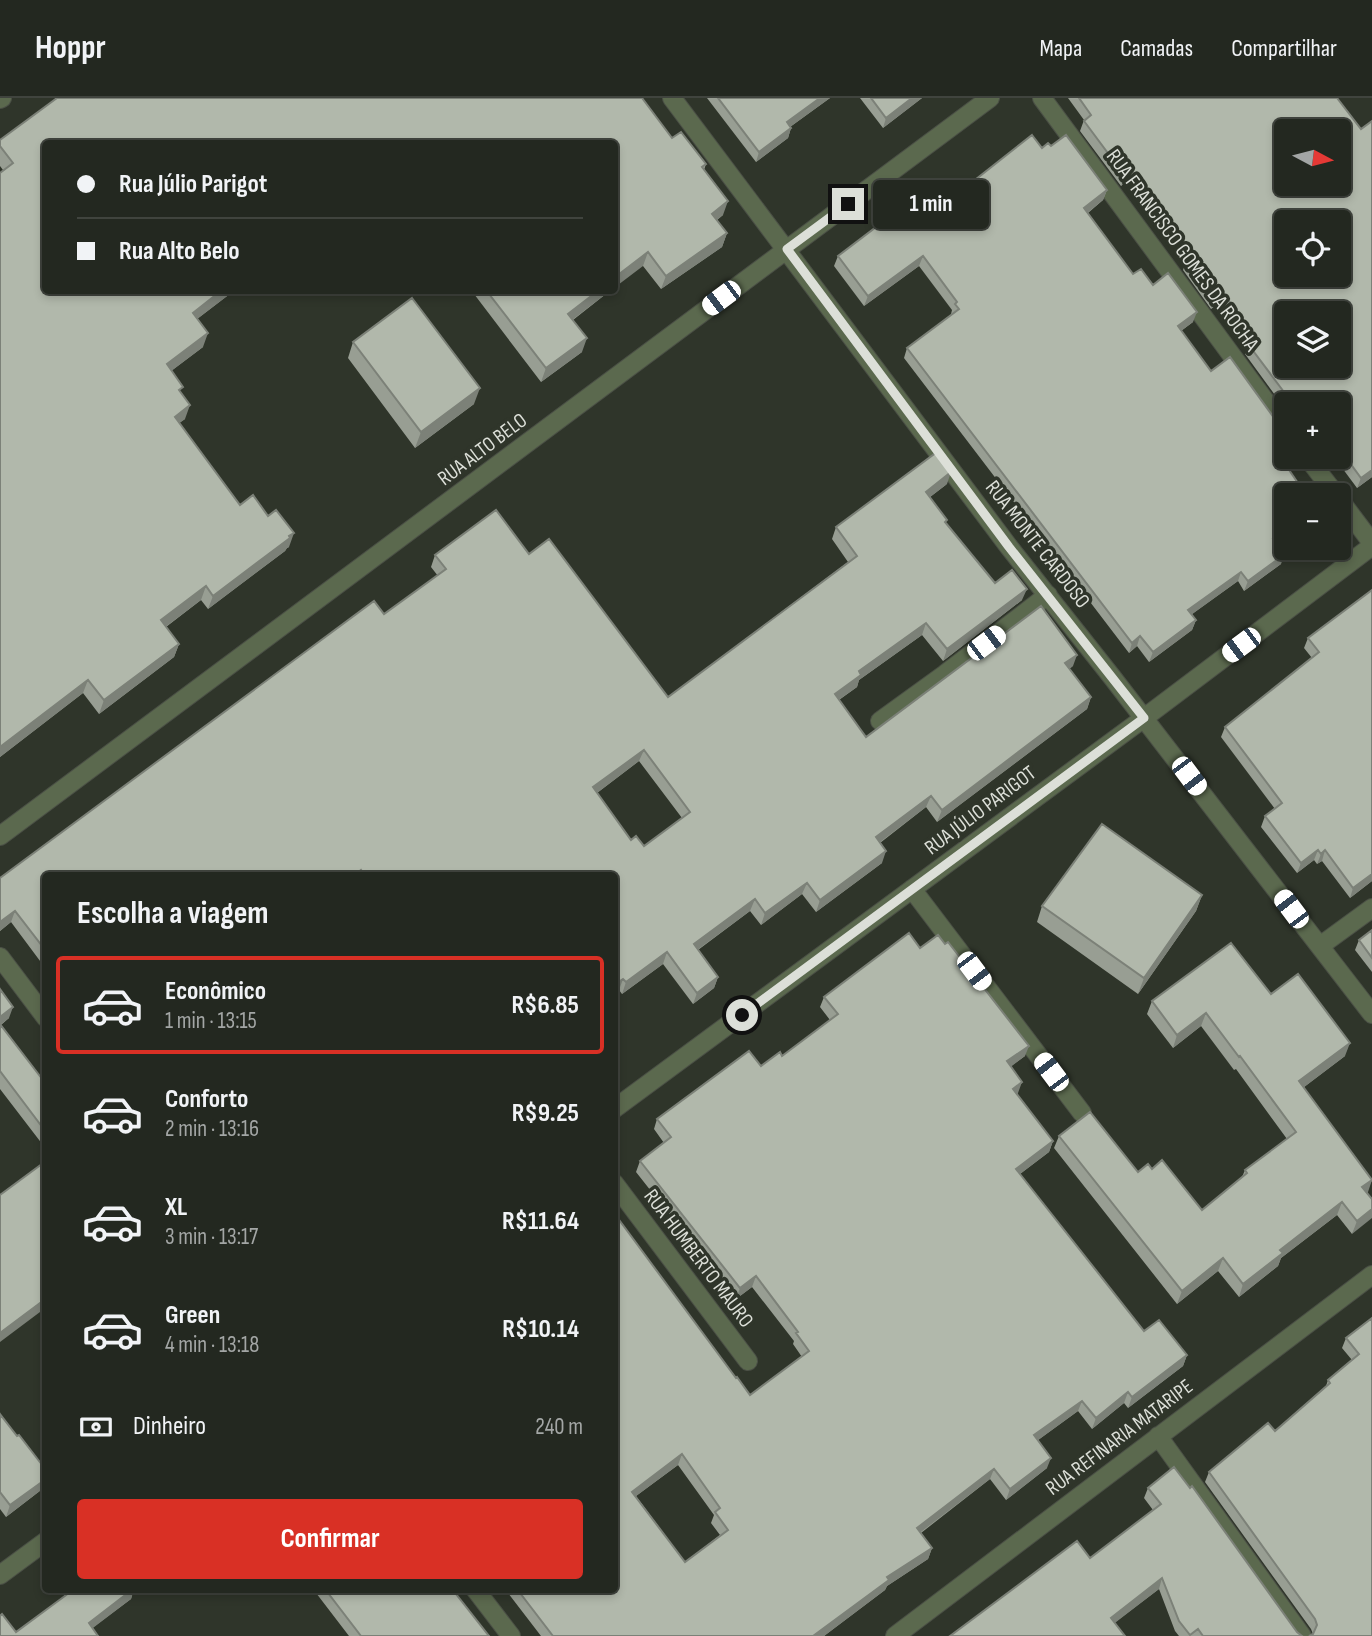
<!DOCTYPE html>
<html lang="pt">
<head>
<meta charset="utf-8">
<style>
  body { margin:0; font-family:"Sofia Sans Condensed",sans-serif; background:#2b3029; color:#f1f3f6; height:100vh; display:flex; flex-direction:column; font-size:26px; white-space:nowrap }
  * { box-sizing:border-box; margin:0 }
  p { font-size:23px; color:#a3a6a5 }
  .icon { flex:none; width:38px; height:38px; fill:none; stroke:currentColor; stroke-width:2; stroke-linecap:round; stroke-linejoin:round }
  .map { position:relative; flex:1; overflow:hidden }
  .drawer { position:absolute; left:42px; top:774px; width:576px; height:721px; display:flex; flex-direction:column; background:#232820; border-radius:7px; box-shadow:0 4px 10px #0003,0 0 0 2px #40443e }
  .drawer>* { flex:none }
  .hud { position:absolute; left:42px; top:42px; width:576px; height:154px; border-radius:7px; box-shadow:0 4px 10px #0003,0 0 0 2px #40443e; display:grid; align-content:center; height:154px; padding:0 35px; background:#232820 }
  .needle { width:46px; rotate:97deg }
  .fabs { position:absolute; left:1274px; top:21px; display:grid; gap:14px }
  .fabs a { display:grid; place-items:center; width:77px; height:77px; border-radius:7px; background:#232820; box-shadow:0 4px 10px #0003,0 0 0 2px #40443e; font-size:35px }
  .end { position:absolute; width:32px; height:32px; margin:-16px; border:9px solid #dcdfd8; background:#111; box-shadow:0 0 0 4px #111 }
  .from { border-radius:50% }
  .bubble { position:absolute; height:49px; border-radius:7px; background:#232820; box-shadow:0 4px 10px #0003,0 0 0 2px #40443e; font-size:23px; font-weight:700; line-height:49px; text-align:center }
  .car { position:absolute; width:21px; height:42px; margin:-21px -10px; border-radius:9px; box-shadow:0 0 5px 2px #0007; background:linear-gradient(#fff 24%,#345 0 40%,#fff 0 76%,#345 0 86%,#fff 0) }
  .hud b { display:flex; align-items:center; gap:24px; height:66px; font-size:26px }
  .hud b+b { border-top:2px solid #40443e }
  .hud i { width:18px; height:18px; background:#f1f3f6 }
  ul { padding:0; list-style:none }
  li { display:flex; align-items:center; gap:21px; height:98px; margin:0 14px 10px; padding:0 21px; border:4px solid transparent; border-radius:7px }
  li div { flex:1 }
  li b { display:block; font-size:26px }
  li em { font-style:normal; font-weight:700 }
  li.current { border-color:#d93025 }
  li>.icon { width:63px; height:63px; stroke-width:1.5 }
  h2 { padding:0 35px; font-size:32px; line-height:84px }
  .pay { display:flex; align-items:center; gap:18px; height:77px; padding:0 35px; font-size:26px }
  .pay p { margin-inline-start:auto }
  .action { display:flex; gap:14px; margin-top:auto; padding:14px 35px }
  .action a { flex:1; height:80px; border-radius:7px; background:#d93025; color:#fff; font-size:28px; font-weight:700; line-height:80px; text-align:center }
  header { display:flex; align-items:center; gap:42px; box-sizing:border-box; height:98px; padding:0 35px; background:#232820; border-bottom:2px solid #40443e }
  header strong { font-size:33px }
  nav { display:flex; gap:38px; margin-inline-start:auto; font-size:24px }
  .map>svg:first-child { display:block }
</style>
</head>
<body>
<header>
<strong>Hoppr</strong>
<nav><a>Mapa</a><a>Camadas</a><a>Compartilhar</a></nav>
</header>
<div class="map">
<svg width="1372" height="1538" viewBox="0 0 1372 1538">
  <rect width="100%" height="100%" fill="#2f352a"/>
  <g fill="none" stroke-linecap="round" stroke-linejoin="round">
    <g stroke="#4b5046" stroke-width="20">
      <path id="minor" d="M672,0l337,449 103,130 260,337
        M1042,0l244,331
        M0,1l2,-1
        M1307,359l29,38
        M1339,401l33,44
        M880,623l65,-47 103,-79
        M0,738l990,-738
        M912,791l170,224
        M1320,848l52,-38
        M0,859l46,61
        M614,1011l530,-391 228,-172
        M614,1085l134,178
        M1158,1338l144,200
        M0,1477l46,-34
        M475,1491l36,47
        M895,1538l477,-361"/>
    </g>
    <use href="#minor" stroke="#5b694e" stroke-width="18"/>
  </g>
  <path fill="#989e93" fill-rule="evenodd" d="M707,0h123l-40,29 1,1 -3,10 -32,24z
    M860,0h62l-39,30z
    M1068,0h269l24,31 11,-8v356l-15,11 -23,-31h5v-53h-53v6l-41,-56 3,-8 -11,-19 -18,-24 -8,6 -28,-39 4,-10 -59,-80 -7,6 -41,-55 4,-11z
    M672,40l34,26 -2,6 19,45 -6,5 10,13 -5,14 -61,42 -18,-23 -29,-122h-568l189,146 -38,29 6,28 -32,24 10,22 4,26 -6,4 61,82 49,42 -2,1 -2,3 -77,58 -7,-9 -35,27 13,17 -5,13 -75,57 -16,-21 -83,64v-584l3,-3 -3,-4v-26z
    M1051,48l56,44 -4,10 -15,13 45,61 20,11 40,37 -12,9 30,40 73,58 2,28h7l-9,6 2,32v41l-10,8 5,20 -37,27 -6,-10 -46,33 4,6 -4,10 -43,32 -12,-16 -8,7 -225,-295 3,-10 45,-33 -1,-1 1,-4 -33,-44 -55,40 -30,-40 4,-10 114,-58 90,-50z
    M471,192h140l-38,30 9,32 -41,30z
    M353,244l121,62 -59,44 -67,-90z
    M947,386l-17,13 16,26 49,60 27,17 -79,61 -21,-26 -63,45 -2,7 -18,13 27,37 207,-71 -4,3 22,28 -4,12 -150,113 -11,-15 -46,36 2,20 -66,49 -14,-18 -41,31 -11,-14 -52,39 20,27 -4,11 -21,16 -30,-40 -41,30 -3,-4 -5,-115h-568v94l-35,-47 -11,9v-53l384,-264 54,-38 -7,-9 4,-12 94,-1 139,143 180,-135 -16,-23 4,-12zM639,663l43,57 -38,28 -13,-6 -34,-47z
    M1372,492v291l-22,17 -28,-37 -5,3 -3,-4 -17,13 -36,-46 4,-11 10,-7 -54,-72 4,-10 87,-69 -8,-10 4,-10z
    M1202,797l-6,16 -58,83 -101,-72 5,-16z
    M1372,832v42l-17,-22 4,-10z
    M920,850l105,108 -14,10 7,27 -1,1 36,47 -4,11 -29,22 124,157 43,24 -4,11 -55,42 -4,-5 -32,26 -14,-18 -40,29 9,28 -41,32 -16,-21 -69,54 11,15 -4,11 -41,27 -2,4 -61,46h-283l-36,-47h109v-376l122,165 14,17 52,-38 -9,-13 1,-3 -42,-54 -16,12 -100,-127 4,-11 24,-18 -10,-14 3,-10 125,-63 48,-36 -10,-13 4,-10zM678,1367l36,50 -3,8 9,12 -35,27 -49,-66z
    M0,891l9,29 -8,7 45,59v65l-46,-60z
    M1271,896l74,62 -41,31 64,105 -1,1 5,6 -20,35 -15,-19 -56,43 -3,8 -39,31 -21,-26 -41,33 -123,-156 5,-12 79,36 14,-3 50,41 40,-33 3,-7 42,-31 -51,-70 -2,1 -33,-44 -28,22 -26,-34 5,-13z
    M46,1063v158l-6,-7z
    M1372,1220v318l-59,-2 -2,-5 -106,-147 4,-10 66,-41 51,-45 2,-6 24,-20 -10,-12 4,-10z
    M0,1316l45,73 -39,30 -6,-8z
    M1148,1390l149,144 5,4h-123l-4,-5 -16,-42 -45,34 -164,13 140,-78 63,-48 -9,-12z
    M66,1491h68l-3,10 -39,29 -76,4 49,-36 -1,-1z
    M313,1491h139l37,47h-140z"/>
  <path fill="#7c8178" d="M820,0h10l-47,34 4,-10z
    M912,0h10l-39,30 3,-10z
    M791,30l-3,10 -32,24 3,-10z
    M1132,73l-4,9 -7,6 4,-10z
    M1107,92l-4,10 -22,18 3,-10z
    M728,103l-5,14 -16,13 5,-14z
    M727,135l-5,14 -61,42 5,-13z
    M648,154l-5,14 -29,22v-10z
    M923,158l-4,10 -55,40 4,-10z
    M222,192h13l-47,36 5,-13z
    M599,192h12l-48,37 5,-13z
    M1223,195l-4,10 -8,6 4,-10z
    M1197,214l-4,10 -19,14 4,-10z
    M208,235l-5,14 -41,31 5,-14z
    M587,240l-5,14 -41,30 5,-14z
    M480,290l-6,16 -59,44 6,-16z
    M190,307l-5,14 -15,11 5,-13z
    M1286,356v3h7l-16,11 4,-10z
    M1372,372v7l-15,11 4,-10z
    M951,374l-4,12 -26,20 5,-12z
    M1286,431v7l-17,13 4,-10z
    M294,435l-5,14 -2,1 -2,3 -77,58 5,-13z
    M1285,456l-4,10 -37,27 4,-10z
    M1241,474l-3,9 -54,39 4,-10z
    M206,488l-5,14 -45,34 5,-14z
    M1027,491l-5,11 -79,61 4,-12z
    M1196,522l-4,10 -43,32 4,-10z
    M926,525l-4,12 -63,45 -2,7 -27,19 5,-12 24,-23z
    M1140,538l-3,10 -8,7 3,-10z
    M179,546l-5,13 -75,57 5,-14z
    M1077,557l-4,11 -12,9 4,-12z
    M88,582l-5,13 -83,64v-10z
    M1091,599l-4,12 -150,113 5,-12z
    M644,652l-5,11 -50,38 4,-12z
    M931,698l-5,11 -55,42 5,-12z
    M1318,752l-4,10 -17,13 4,-10z
    M1325,752l-3,11 -5,3 4,-10z
    M886,753l-4,12 -66,49 4,-12z
    M1372,776v7l-22,17 3,-10z
    M807,785l-5,11 -41,31 4,-12z
    M1202,797l-6,16 -58,83 6,-16z
    M755,801l-5,12 -61,45 5,-12z
    M15,813l-4,11 -11,9v-9z
    M667,854l-4,12 -41,30 4,-12z
    M718,879l-4,11 -21,16 4,-11z
    M623,881l-4,11 -5,4v-9z
    M13,909l-4,11 -9,7v-8z
    M1206,915l-5,13 -28,22 4,-13z
    M1350,945l-5,13 -50,38 4,-13z
    M1029,948l-4,10 -21,16 3,-11z
    M1022,984l-4,11 -9,6 4,-10z
    M1053,1043l-4,11 -37,28 4,-11z
    M1372,1082l-4,12 -10,8 4,-13z
    M1342,1104l-5,13 -56,43 -3,8 -39,31 4,-13 37,-34z
    M1372,1111v9l-20,16 5,-13z
    M1223,1160l-5,13 -41,33 5,-13z
    M756,1178l-4,11 -16,12 4,-11z
    M44,1202l-4,12 -40,30v-9z
    M1187,1257l-4,11 -55,42 4,-11z
    M1128,1294l-4,11 -32,26 4,-11z
    M1082,1303l-4,10 -48,35 4,-11z
    M682,1356l-4,11 -50,37 4,-10z
    M1051,1360l-4,10 -41,32 4,-11z
    M994,1371l-4,10 -77,59 4,-10z
    M46,1381l-1,8 -39,30 4,-12z
    M932,1450l-4,11 -41,27 -2,4 -61,46h-11l74,-59z
    M1162,1480l-3,11 -52,40 4,-11z
    M133,1491h1l-3,10 -46,35 4,-11z"/>
  <path fill="#b1b8ab" stroke="#7c8178" stroke-width="2" fill-rule="evenodd" d="M57,0h585l30,40 9,-6 25,32 -4,3 26,34 -16,13 15,19 -61,43 -18,-24 -34,26v-134h-568v146h176l-29,23 15,20 -41,31 16,23 -4,3 11,15 -15,12 65,88 13,-10 15,21 8,-6 18,23 -5,3 1,2 -77,58 -7,-10 -45,34 18,24 -75,56 -16,-20 -88,67v-574l13,-10 -13,-17v-6z
    M718,0h102l-33,24 4,6 -32,24z
    M871,0h41l-26,20z
    M1079,0h258l24,31 11,-8v349l-11,8 -22,-30v-44h-46l-45,-60 6,-4 -13,-23 -18,-24 -8,6 -28,-39 7,-5 -62,-84 -7,5 -41,-55 7,-6zM1286,33h53v53h-53zM1286,124h53v53h-53zM1286,215h53v53h-53z
    M1032,37l10,13 6,-5 3,3 15,-11 41,55 -23,18 49,66 8,-5 12,16 15,-12 29,39 -19,14 33,45 19,-14 50,69 6,4v24l-5,4 25,37h-20v34l-13,10 12,15 -37,27 -7,-9 -53,38 8,10 -43,32 -13,-16 -8,7 -225,-295 52,-39 -4,-5 2,-2 -34,-46 -55,40 -30,-40 100,-76 14,18z
    M486,192h113l-31,24 19,24 -41,30z
    M412,200l68,90 -59,44 -68,-90z
    M937,354l14,20 -25,20 21,28 -2,2 50,61 17,-13 15,19 -80,60 -21,-26 -67,48 2,4 -26,19 31,43 175,-131 36,49 -12,8 26,34 -149,113 -11,-14 -55,41 10,14 -66,49 -13,-17 -42,30 -10,-14 -61,45 24,33 -21,16 -30,-41 -41,30 -3,-3 -9,6v-110h-249l-4,-5 -6,5h-309v76l-31,-40 -15,11v-44l374,-277 10,13 62,-45 -11,-14 61,-45 33,44 20,-15 119,158 189,-141 -21,-29zM644,652l46,62 -46,34 -8,-10 -5,4 -38,-53z
    M1372,492v284l-19,14 -28,-38 -4,4 -3,-4 -17,13 -36,-47 17,-13 -57,-76 94,-75 -11,-14z
    M1102,726l100,71 -58,83 -102,-72z
    M1372,832v28l-13,-18z
    M909,835l11,15 18,-13 7,9 3,-2 81,104 -22,15 15,21 -9,7 40,52 -37,28 128,162 15,-11 28,35 -55,42 -4,-5 -32,26 -14,-17 -48,34 17,23 -41,31 -16,-20 -77,59 15,20 -45,29 2,3 -76,56h-260l-36,-47h97v-376l122,165 1,-1 13,18 59,-44 -13,-18 2,-1 -42,-56 -16,12 -100,-127 31,-24 -14,-18 92,-68 12,15 19,-14 2,4 56,-42 -14,-17zM682,1356l38,54 -5,4 13,18 -43,32 -53,-70z
    M1231,845l40,51 27,-20 52,69 -51,38 73,99 -10,7 10,12v10l-15,12 -15,-19 -62,48 3,3 -40,31 -20,-26 -41,33 -123,-155 31,-24 48,60 10,-8 4,5 10,-9 40,50 45,-37 -2,-3 51,-38 -56,-76 -1,1 -33,-44 -29,22 -25,-34z
    M0,891l13,18 -13,10z
    M0,926l46,60v48l-46,-61z
    M46,1063v141l-2,-2 -44,33v-138z
    M1372,1220v318h-63l4,-2 4,-9 -2,-6 -106,-147 59,-49 7,8 55,-48 -2,-3 31,-26 -13,-16z
    M0,1316l17,22 2,-1 27,35v9l-36,26 -10,-13z
    M1174,1369l16,21 2,-2 105,146 5,4h-99l-5,-7 -8,6 -11,-14 -17,-43 -51,40 14,18h-175l127,-95 13,17 71,-54 -13,-16z
    M72,1491h61l-44,34 9,13h-98v-20l2,-2 14,18 57,-42z
    M325,1491h127l37,47h-128z"/>
  <g fill="none" stroke-linecap="round" stroke-linejoin="round">
    <path stroke="#dcdfd8" stroke-width="9" d="M742,917l402,-297 -135,-171 -222,-298 61,-45"/>
  </g>
  <g text-anchor="middle" stroke-width="7" stroke-linejoin="round" paint-order="stroke">
    <g font-size="21" fill="#dcdfd8" stroke="#2f352a">
      <text transform="translate(1183 152) rotate(54)" y="7">RUA FRANCISCO GOMES DA ROCHA</text>
      <text transform="translate(482 351) rotate(-37)" y="7">RUA ALTO BELO</text>
      <text transform="translate(1038 446) rotate(52)" y="7">RUA MONTE CARDOSO</text>
      <text transform="translate(980 712) rotate(-37)" y="7">RUA JÚLIO PARIGOT</text>
      <text transform="translate(699 1160) rotate(53)" y="7">RUA HUMBERTO MAURO</text>
      <text transform="translate(1119 1339) rotate(-37)" y="7">RUA REFINARIA MATARIPE</text>
    </g>
  </g>
</svg>
<div class="fabs">
<a><svg class="needle" viewBox="-14 -14 28 28"><path d="M0-13l5 13h-10z" fill="#e53935"/><path d="M0 13l5-13h-10z" fill="#a3a6a5"/></svg></a>
<a><svg class="icon" aria-label="locate" viewBox="0 0 24 24"><circle cx="12" cy="12" r="6"/><path d="M12 2v4M12 18v4M2 12h4M18 12h4"/></svg></a>
<a><svg class="icon" aria-label="layers" viewBox="0 0 24 24"><path d="M12 4l9 5-9 5-9-5zM3 14l9 5 9-5"/></svg></a>
<a>+</a>
<a>−</a>
</div>
<i class="end from" style="left:742px;top:917px"></i>
<i class="end" style="left:848px;top:106px"></i>
<div class="bubble" style="left:873px;top:82px;width:116px">1 min</div>
<i class="car" style="left:721px;top:200px;rotate:233deg"></i>
<i class="car" style="left:986px;top:545px;rotate:53deg"></i>
<i class="car" style="left:1241px;top:547px;rotate:233deg"></i>
<i class="car" style="left:1189px;top:678px;rotate:143deg"></i>
<i class="car" style="left:1291px;top:811px;rotate:323deg"></i>
<i class="car" style="left:974px;top:873px;rotate:143deg"></i>
<i class="car" style="left:1051px;top:974px;rotate:323deg"></i>
<div class="hud">
<b><i class="from"></i>Rua Júlio Parigot</b>
<b><i></i>Rua Alto Belo</b>
</div>
<section class="drawer">
<h2>Escolha a viagem</h2>
<ul>
<li class="current"><svg class="icon" aria-label="car" viewBox="0 0 24 24"><path d="M5 17H2v-5l4-1 3-4h7l3 4 3 1v5h-3M9 17h6M6 11h13"/><circle cx="7" cy="17" r="2"/><circle cx="17" cy="17" r="2"/></svg><div><b>Econômico</b><p>1 min · 13:15</p></div><em>R$6.85</em></li>
<li><svg class="icon" aria-label="car" viewBox="0 0 24 24"><path d="M5 17H2v-5l4-1 3-4h7l3 4 3 1v5h-3M9 17h6M6 11h13"/><circle cx="7" cy="17" r="2"/><circle cx="17" cy="17" r="2"/></svg><div><b>Conforto</b><p>2 min · 13:16</p></div><em>R$9.25</em></li>
<li><svg class="icon" aria-label="car" viewBox="0 0 24 24"><path d="M5 17H2v-5l4-1 3-4h7l3 4 3 1v5h-3M9 17h6M6 11h13"/><circle cx="7" cy="17" r="2"/><circle cx="17" cy="17" r="2"/></svg><div><b>XL</b><p>3 min · 13:17</p></div><em>R$11.64</em></li>
<li><svg class="icon" aria-label="car" viewBox="0 0 24 24"><path d="M5 17H2v-5l4-1 3-4h7l3 4 3 1v5h-3M9 17h6M6 11h13"/><circle cx="7" cy="17" r="2"/><circle cx="17" cy="17" r="2"/></svg><div><b>Green</b><p>4 min · 13:18</p></div><em>R$10.14</em></li>
</ul>
<div class="pay"><svg class="icon" aria-label="cash" viewBox="0 0 24 24"><path d="M3 7h18v10H3z"/><circle cx="12" cy="12" r="2"/></svg>Dinheiro<p>240 m</p></div>
<div class="action"><a>Confirmar</a></div>
</section>
</div>
</body>
</html>
